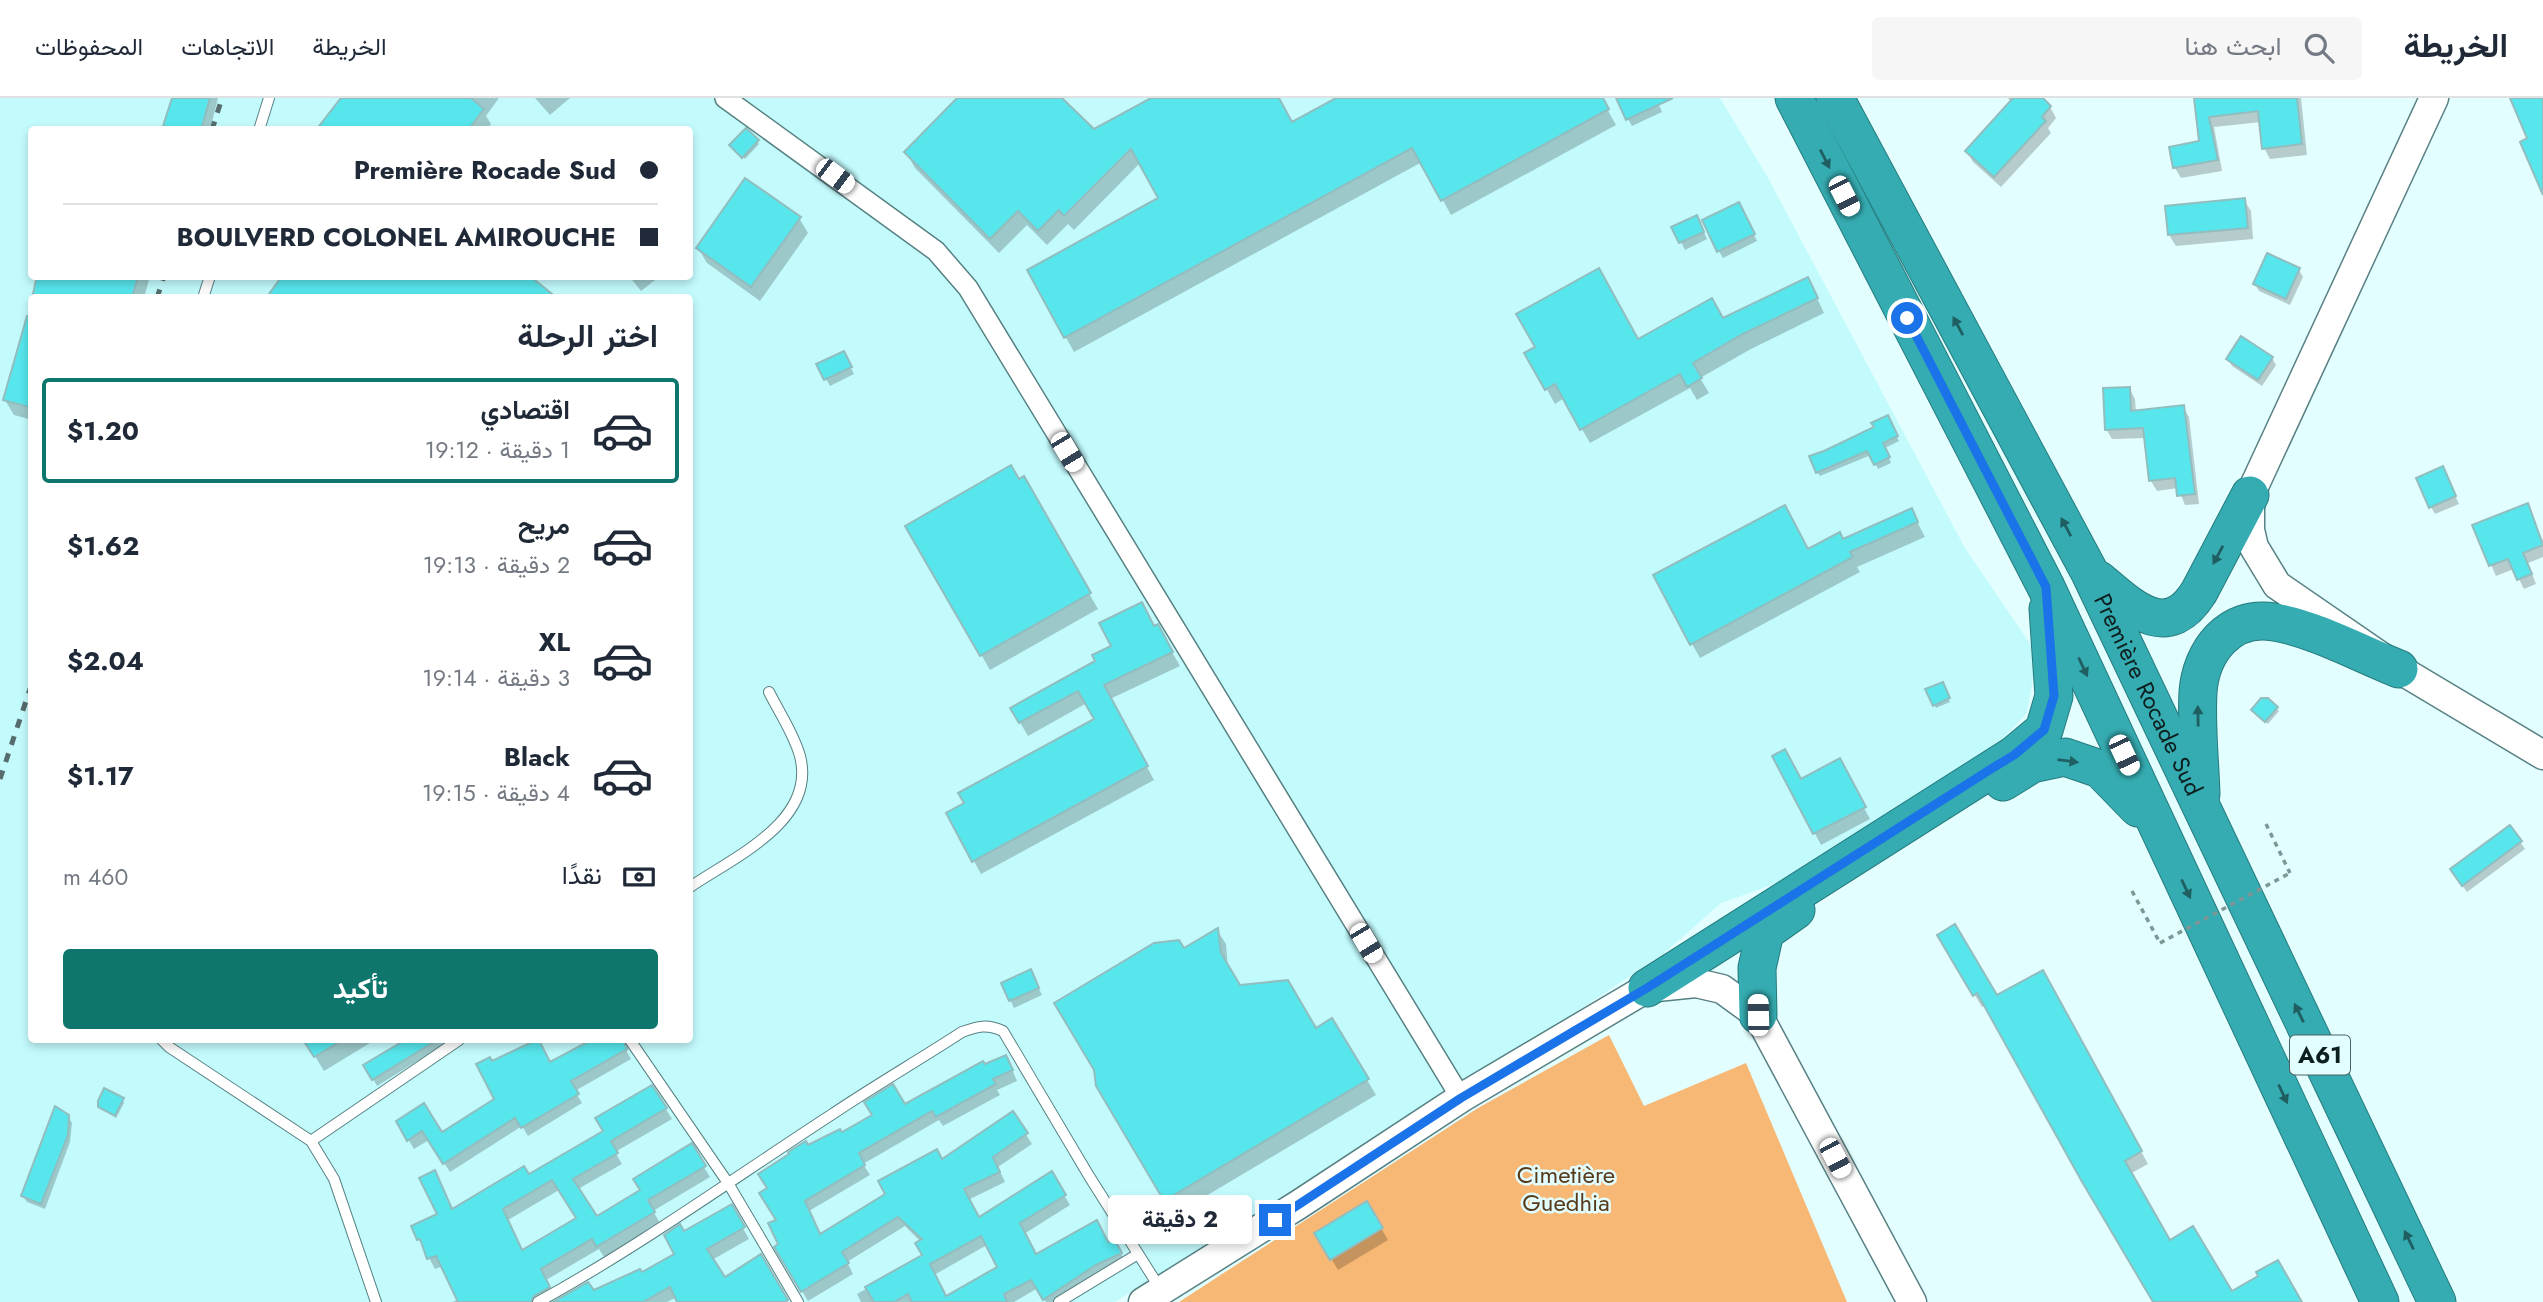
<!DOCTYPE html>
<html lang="ar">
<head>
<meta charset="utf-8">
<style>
  body { margin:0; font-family:Jost,Vazirmatn,sans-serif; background:#f6f6f7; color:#1f2937; direction:rtl; height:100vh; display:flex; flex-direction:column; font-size:26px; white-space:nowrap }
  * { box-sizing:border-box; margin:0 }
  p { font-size:23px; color:#747a83 }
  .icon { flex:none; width:38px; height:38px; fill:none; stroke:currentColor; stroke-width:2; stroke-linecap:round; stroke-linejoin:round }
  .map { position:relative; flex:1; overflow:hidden; direction:ltr }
  .drawer { position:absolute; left:28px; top:196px; width:665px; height:749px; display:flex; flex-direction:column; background:#fff; border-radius:7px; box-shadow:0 4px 10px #0003; direction:rtl }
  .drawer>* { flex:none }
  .guide { position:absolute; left:28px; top:28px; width:665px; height:154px; border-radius:7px; box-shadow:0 4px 10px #0003; direction:rtl; display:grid; align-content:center; height:154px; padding:0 35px; background:#fff }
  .end { position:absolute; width:32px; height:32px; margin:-16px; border:9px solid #1a73e8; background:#fff; box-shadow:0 0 0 4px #fff }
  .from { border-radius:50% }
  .bubble { position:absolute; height:49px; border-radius:7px; background:#fff; box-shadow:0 4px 10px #0003; font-size:23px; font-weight:700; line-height:49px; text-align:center; direction:rtl }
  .car { position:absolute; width:21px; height:42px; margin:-21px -10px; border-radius:9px; box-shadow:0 0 5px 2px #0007; background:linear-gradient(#fff 24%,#345 0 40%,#fff 0 76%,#345 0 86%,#fff 0) }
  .guide b { display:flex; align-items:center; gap:24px; height:66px; font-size:26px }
  .guide b+b { border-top:2px solid #e0e1e3 }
  .guide i { width:18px; height:18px; background:#1f2937 }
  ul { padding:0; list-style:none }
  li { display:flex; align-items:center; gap:21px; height:105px; margin:0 14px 10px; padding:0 21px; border:4px solid transparent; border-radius:7px }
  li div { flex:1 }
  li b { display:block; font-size:26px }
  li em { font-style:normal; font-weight:700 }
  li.current { border-color:#0f766e }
  li>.icon { width:63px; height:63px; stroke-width:1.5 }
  h2 { padding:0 35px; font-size:32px; line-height:84px }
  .pay { display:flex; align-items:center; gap:18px; height:77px; padding:0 35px; font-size:26px }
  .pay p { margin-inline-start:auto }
  .primary-button { display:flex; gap:14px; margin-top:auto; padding:14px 35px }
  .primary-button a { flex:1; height:80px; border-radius:7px; background:#0f766e; color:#fff; font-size:28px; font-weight:700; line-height:80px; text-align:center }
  header { display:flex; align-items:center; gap:42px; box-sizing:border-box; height:98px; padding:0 35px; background:#fff; border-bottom:2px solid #e0e1e3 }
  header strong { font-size:33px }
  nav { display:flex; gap:38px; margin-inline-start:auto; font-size:24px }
  .search { width:490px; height:63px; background:#f6f6f7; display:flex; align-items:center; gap:18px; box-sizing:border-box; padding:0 24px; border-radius:7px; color:#747a83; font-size:26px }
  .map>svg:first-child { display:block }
</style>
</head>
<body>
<header>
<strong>الخريطة</strong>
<div class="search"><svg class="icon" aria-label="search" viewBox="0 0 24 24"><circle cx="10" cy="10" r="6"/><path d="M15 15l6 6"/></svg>ابحث هنا</div>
<nav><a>الخريطة</a><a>الاتجاهات</a><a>المحفوظات</a></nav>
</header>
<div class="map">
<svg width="2543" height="1204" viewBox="0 0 2543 1204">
  <rect width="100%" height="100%" fill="#e3feff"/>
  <path fill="#c3fbfd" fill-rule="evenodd" d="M0,0h1720l47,78 198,372 72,106 -10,59 -43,46 -190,118 -73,26 -59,52 -203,134 -344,213h-1115zM32,32h658v146h-658zM32,200h658v742h-658z"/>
  <path fill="#f7b875" d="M1609,937l35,71 102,-43 101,239h-668l299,-194z"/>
  <path fill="#0003" fill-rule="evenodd" d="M173,0h45l-8,32h-43l-2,-4z
    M343,0h156l-13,18 5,8 -4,6h-169z
    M535,0h35l-20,17z
    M957,0h103l33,34 62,-34h125l-2,1 14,25 48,-26h261l15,27 -165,90 -29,-53 -348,190 -45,-81 131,-72 -20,-36 -66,67 -6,-6 -21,21 -20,-20 -28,28 -84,-85 -9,-16 52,-52z
    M1628,0h28l6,14 -30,14 -4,-7z
    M2008,0h32l10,9 6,11 -8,10 3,5 -50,54 -28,-25 -6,-11 44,-49z
    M2196,0h105l6,57 -37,4 -6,-11 -3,-26 -47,5 8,44 -41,7 -6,-10 -4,-20 30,-5z
    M757,44l2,2 -14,15 -12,-11z
    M2244,102l7,11 2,28 -77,7 -7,-11z
    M1743,113l14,30 -34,17 -4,-7z
    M799,120l9,15 -48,68 -53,-38 -9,-15z
    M1700,126l7,15 -22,11 -11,-22z
    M2299,172l4,7 -13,28 -31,-14 -4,-7z
    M39,178h111l-6,22h-111z
    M629,178h24l2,4 -14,11z
    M1815,196l9,19 -73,36 -51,29 9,15 -12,7 -7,-12 -100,55 -26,-45 -9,6 -28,-50 111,-13 85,-20z
    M32,206v116l-18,-5 -9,-15z
    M2272,260l4,7 -14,21 -30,-20 -4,-7z
    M847,262l7,14 -24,12 -4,-7z
    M2129,290l6,11 1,14 47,-6 6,10 10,87 -14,1 -7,-17 -21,3 -6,-10 -5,-43 -34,1 -6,-10z
    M1887,319l12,24 -14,7 6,15 -13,6 -7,-14 -51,21 -3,-4 59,-44z
    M2446,377l13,29 -24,10 -4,-7z
    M1023,380l75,131 -108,61 -82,-143z
    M2527,408l16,35v16l-15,6 8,21 -12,5 -10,-20 -18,7 -22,-50z
    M1911,412l14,27 -68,30 3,5 -160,86 -8,-14 116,-93 35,-10z
    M1157,528l23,40 -70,33 44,81 -173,94 -33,-60 149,-94 -10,-17 -59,33 -16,-27 86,-47 15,-15z
    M1942,586l8,18 -14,6 -8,-18z
    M2267,601l12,12 -11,13 -13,-11z
    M1774,659l27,24 38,-20 31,58 -49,26z
    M2510,729l15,22 -58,43 -11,-15z
    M1217,832l9,14 2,25 11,18 76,43 17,-9 44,74 -202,120 -76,-130 85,-135z
    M1939,837l58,62 45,-25 106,192 -18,10 40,68 61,51 69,9h-145l-169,-297 -4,2z
    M1034,880l8,17 -28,13 -11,-24z
    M305,942h70l-51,31z
    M408,942h39l1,2 -71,44 -11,-20z
    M580,942h59l-11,5 -1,7 4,7 -56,32 7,12 -54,33 -6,-10 -72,46 -21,-32 -15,9 -16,-27 44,13 54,-35 -4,-37 58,1 34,-19z
    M984,968l27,1 6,14 -20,9 3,5 -57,31 -4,-6 -76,44 7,11 -61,36 11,25 122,-75 70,-48 20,31 -34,23 7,15 -37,18 11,19 72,-45 19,31 -46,29 12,22 72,-12 11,6 7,13 -66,39h-14l-8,-14 -24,14h-153l-4,-8 67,-38 -3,-14 -16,-16 -58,36 6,12 -45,27 -32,-54 4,-2 -2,-24 -9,-32 39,-42 96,-41zM987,1147l12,23 -53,30 -12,-23z
    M122,1002l2,3 -8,15 -16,-11z
    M666,1011l6,10 -57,33 7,12 -44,25 19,29 45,-27 49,-45 19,31 -57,34 7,12 -56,34 -5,-8 -53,31 8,18 -7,4h-95l7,-3 -16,-33 -8,3 -16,-30 20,-24 1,-32 13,27 76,-33zM559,1092l19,29 -56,32 -14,-31z
    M68,1018l4,7 -2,19 -25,67 -18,-7 -4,-6z
    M1367,1106l21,36 -50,30 -22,-37z
    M731,1109l18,32 -37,21 12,19 37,-22 26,45h-108l-2,-5 -10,5h-111l38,-10 47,-18 35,-20 7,-20z"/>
  <path fill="#56e6ec" stroke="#92bdbf" stroke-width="2" fill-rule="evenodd" d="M172,0h38l-9,32h-26l-12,-4z
    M341,0h130l13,11 -16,21h-152z
    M957,0h105l32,31 57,-31h128l13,24 44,-24h267l6,11 -168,92 -29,-53 -348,190 -37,-68 131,-72 -27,-49 -67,67 -5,-6 -21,21 -20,-20 -28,28 -86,-87z
    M1616,0h57l-47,22z
    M2013,0h30l8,8 -9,11 4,4 -52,56 -29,-26z
    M2194,0h103l5,46 -40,5 -4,-38 -49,6 9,43 -45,8 -4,-21 30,-6z
    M2510,0h33v97l-23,-53 7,-4z
    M746,30l13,12 -17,18 -13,-13z
    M745,80l56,39 -50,70 -55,-39z
    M2245,100l3,30 -80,7 -3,-29z
    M1739,104l16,32 -38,18 -15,-32z
    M1697,117l7,17 -25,11 -8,-16z
    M2267,155l33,15 -14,31 -33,-15z
    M1599,170l39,71 74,-41 11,20 85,-41 10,21 -75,36 -50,29 9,15 -15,9 -7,-13 -100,56 -25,-46 -10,6 -21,-37 11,-6 -19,-33z
    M37,178h101l-6,22h-100z
    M282,178h248l27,22h-291z
    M27,218h5v92l-29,-8z
    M2241,238l32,21 -15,23 -32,-21z
    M844,253l8,16 -28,13 -8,-16z
    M2130,289l1,24 53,-6 11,89 -18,2 -2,-18 -26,3 -6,-53 -38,2 -2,-42z
    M1888,317l10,21 -15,7 7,14 -16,8 -7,-14 -51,22 -7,-17 15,-5 50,-24 -3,-4z
    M1011,367l8,14 5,-3 67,117 -111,63 -75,-130z
    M2443,368l13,30 -27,12 -13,-30z
    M2528,405l15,42 -20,8 9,21 -15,6 -9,-21 -19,7 -17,-41z
    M1785,407l23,44 32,-17 3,7 69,-31 6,14 -68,30 3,5 -163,88 -37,-70z
    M1142,504l12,24 4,-2 15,28 -69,33 44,81 -176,96 -26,-49 18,-10 -6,-10 136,-74 -16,-28 -59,32 -9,-15 85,-47 -3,-6 19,-9 -12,-23z
    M1943,584l7,16 -17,8 -8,-17z
    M2261,600h7l10,9 -13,15 -14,-12z
    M1785,651l16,30 39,-21 26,49 -53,27 -41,-78z
    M2510,727l12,16 -60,45 -12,-17z
    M1955,826l42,71 46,-25 99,181 -17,10 45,79 23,-14 39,65 26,-15 -2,-4 22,-12 24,42h-149l-72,-122 -104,-187 -4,3 -36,-61z
    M1218,830l3,25 19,32 48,-5 28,48 16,-10 37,61 -205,122 -68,-115 -2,-16 -40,-67 100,-60 25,-3 5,8z
    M1031,871l8,19 -30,13 -8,-18z
    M303,942h40l-29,17z
    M405,942h32l-65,40 -9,-15z
    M536,942h3l11,22 41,-22h32l4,9 -56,32 8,13 -58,34 -6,-10 -72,46 -21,-33 -15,10 -11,-20 28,-18 18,29 52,-33 -18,-35 14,-7 2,4z
    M1006,957l7,15 -20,9 3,5 -60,33 -4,-6 -73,42 6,12 -60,36 15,33 65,-40 -7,-13 59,-32 5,10 71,-48 15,22 -35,24 7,15 -36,17 15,28 73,-46 14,24 -46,28 16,31 61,-34 11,22 6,-4 8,15 -26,12 -53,35 -12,-20 -27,14 3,8h-95l-4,-8 -14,8h-20l-9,-15 57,-32 -7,-12 7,-4 -24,-22 -56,35 7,11 -48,29 -27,-45 4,-3 -10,-21 8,-3 -17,-27 8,-5 -9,-14 31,-20 -1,-2 18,-11 2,4 32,-16 2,3 30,-17 -8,-13 29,-18 12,20 78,-43 2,3zM981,1138l16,31 -51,29 -16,-32z
    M652,987l15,23 -56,33 7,12 -45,26 24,37 43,-26 -7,-11 59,-36 14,23 -58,34 7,12 -59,35 -4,-8 -51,30 9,18 -16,9 -3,6h-73l-22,-46 -9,3 -7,-20 -3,1 -6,-14 26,-12 -18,-36 16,-8 17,39 72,-43 5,8 74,-43 -8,-13zM552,1082l24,38 -54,32 -19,-41z
    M104,990l20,10 -9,18 -17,-9v-6z
    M55,1008l14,9 -1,20 -27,69 -20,-8z
    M1367,1103l16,27 -53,32 -16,-27z
    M732,1106l13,23 -38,22 18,28 36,-23 27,46 -3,2h-108l-7,-15 -27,15h-90l35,-20 6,8 46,-21 2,3 32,-18 -10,-19 16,-11 4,7z"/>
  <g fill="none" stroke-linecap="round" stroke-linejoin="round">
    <g stroke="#578183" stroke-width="12">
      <path id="service" d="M259,32l10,-32
        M203,200l7,-22
        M690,789c44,-30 127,-66 110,-131 -6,-22 -21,-44 -31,-64
        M162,942l7,7 142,94 23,38 42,123
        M630,942l98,143 70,119
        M311,1043l148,-101
        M538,1204c102,-56 196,-124 293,-187 43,-29 88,-55 131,-83 16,-6 25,-8 41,-1l86,145 72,114
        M1059,1204l79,-48"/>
    </g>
    <g stroke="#578183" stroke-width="22">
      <path id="minor" d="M725,0l211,153 32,37 493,810"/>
    </g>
    <g stroke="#578183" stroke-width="31">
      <path id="secondary" d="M2434,0l-184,397v35l4,17 23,38 122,84 144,86
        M1143,1204l155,-97 163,-107 186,-110 49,-5 26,6 36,26 154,287"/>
    </g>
    <g stroke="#277b7e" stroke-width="39">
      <g id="motorway">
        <path d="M1794,0l252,489 334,715"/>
        <path id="s1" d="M1835,0l255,475 347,729"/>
        <path d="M2099,482c33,28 68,63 100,12l51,-97"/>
        <path d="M2003,684l29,-18 33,-7 35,12 38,39"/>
        <path d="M2201,696c-1,-33 -5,-68 -3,-102 3,-40 31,-78 76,-70 39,6 87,32 125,47"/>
        <path d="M1647,890l367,-233 30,-25 10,-34 -6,-87"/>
        <path d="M1758,917l-1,-47 8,-36 31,-22"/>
      </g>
    </g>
    <path stroke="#7f9697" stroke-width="3.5" stroke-dasharray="5 5" stroke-linecap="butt" d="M2266,726l24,49
      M2132,793l28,52"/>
    <use href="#service" stroke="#fff" stroke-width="10"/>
    <use href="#minor" stroke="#fff" stroke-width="19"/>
    <use href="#secondary" stroke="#fff" stroke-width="28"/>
    <use href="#motorway" stroke="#35acb1" stroke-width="37"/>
    <path stroke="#576c6d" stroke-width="5" stroke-dasharray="9 9" stroke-linecap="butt" d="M212,32l10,-32
      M157,200l7,-22
      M0,681l32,-96"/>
    <path stroke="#7f9697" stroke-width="3.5" stroke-dasharray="5 5" stroke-linecap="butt" d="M2160,845l130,-70"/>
  </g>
  <defs><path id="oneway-solid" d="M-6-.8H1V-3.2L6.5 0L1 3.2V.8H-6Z" transform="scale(1.75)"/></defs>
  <g fill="#1f5e61">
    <use href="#oneway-solid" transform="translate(1825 61) rotate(63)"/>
    <use href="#oneway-solid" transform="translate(1958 228) rotate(-118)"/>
    <use href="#oneway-solid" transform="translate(2066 429) rotate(-118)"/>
    <use href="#oneway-solid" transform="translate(2218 457) rotate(118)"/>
    <use href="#oneway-solid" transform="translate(2083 569) rotate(65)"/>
    <use href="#oneway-solid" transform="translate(2198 618) rotate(-91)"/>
    <use href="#oneway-solid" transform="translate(2068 663) rotate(7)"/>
    <use href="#oneway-solid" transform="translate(2186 791) rotate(65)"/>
    <use href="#oneway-solid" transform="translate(2299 915) rotate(-116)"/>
    <use href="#oneway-solid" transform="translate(2283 996) rotate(65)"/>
    <use href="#oneway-solid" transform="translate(2409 1142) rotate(-116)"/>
  </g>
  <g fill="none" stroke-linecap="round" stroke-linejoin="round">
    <path stroke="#1a73e8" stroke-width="9" d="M1275,1122l186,-122 186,-110 344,-219 23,-14 30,-25 10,-34 -8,-109 -139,-269"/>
  </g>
  <g text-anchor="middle" stroke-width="5" stroke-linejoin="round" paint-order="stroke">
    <rect fill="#e3feff" stroke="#4d6262" stroke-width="2" x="2290" y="937.5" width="60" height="39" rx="5"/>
    <g font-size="23" font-weight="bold" fill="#0d1f1f">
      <text x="2320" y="965">A61</text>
    </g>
    <g font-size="24" fill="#0d1f1f" stroke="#e3feff">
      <text dy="8" stroke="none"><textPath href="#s1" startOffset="674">Première Rocade Sud</textPath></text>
    </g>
    <g font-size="24" fill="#573b1b" stroke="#e3feff">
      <text x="1566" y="1085">Cimetière<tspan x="1566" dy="28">Guedhia</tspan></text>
    </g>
  </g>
</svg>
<i class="end from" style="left:1907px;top:220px"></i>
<i class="end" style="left:1275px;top:1122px"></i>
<div class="bubble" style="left:1108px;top:1097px;width:144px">2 دقيقة</div>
<i class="car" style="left:835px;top:78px;rotate:127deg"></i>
<i class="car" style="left:1844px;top:98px;rotate:153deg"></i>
<i class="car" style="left:1067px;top:354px;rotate:149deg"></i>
<i class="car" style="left:2124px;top:657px;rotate:155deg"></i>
<i class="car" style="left:1366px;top:845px;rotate:149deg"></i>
<i class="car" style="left:1758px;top:917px;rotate:359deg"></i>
<i class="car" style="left:1835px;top:1060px;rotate:152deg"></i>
<div class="guide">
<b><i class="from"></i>Première Rocade Sud</b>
<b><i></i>BOULVERD COLONEL AMIROUCHE</b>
</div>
<section class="drawer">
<h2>اختر الرحلة</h2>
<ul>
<li class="current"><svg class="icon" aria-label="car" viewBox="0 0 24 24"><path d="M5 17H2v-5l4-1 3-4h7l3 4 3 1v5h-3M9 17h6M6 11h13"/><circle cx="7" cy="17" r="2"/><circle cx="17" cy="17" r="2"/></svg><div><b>اقتصادي</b><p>1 دقيقة · 19:12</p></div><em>$1.20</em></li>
<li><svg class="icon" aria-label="car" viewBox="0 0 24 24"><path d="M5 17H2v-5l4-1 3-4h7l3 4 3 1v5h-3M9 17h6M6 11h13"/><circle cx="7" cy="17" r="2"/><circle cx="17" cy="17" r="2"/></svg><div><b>مريح</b><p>2 دقيقة · 19:13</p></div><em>$1.62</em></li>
<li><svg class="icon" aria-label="car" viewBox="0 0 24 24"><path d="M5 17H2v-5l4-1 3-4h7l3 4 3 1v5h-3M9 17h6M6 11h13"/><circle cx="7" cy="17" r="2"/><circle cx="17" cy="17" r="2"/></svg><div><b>XL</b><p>3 دقيقة · 19:14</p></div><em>$2.04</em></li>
<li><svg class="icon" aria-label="car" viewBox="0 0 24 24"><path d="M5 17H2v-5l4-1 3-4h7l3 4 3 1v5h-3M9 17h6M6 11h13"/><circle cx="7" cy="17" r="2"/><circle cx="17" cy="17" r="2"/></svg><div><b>Black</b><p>4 دقيقة · 19:15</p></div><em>$1.17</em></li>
</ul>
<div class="pay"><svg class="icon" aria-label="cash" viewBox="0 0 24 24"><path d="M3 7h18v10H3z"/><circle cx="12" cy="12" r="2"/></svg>نقدًا<p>460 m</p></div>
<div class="primary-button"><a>تأكيد</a></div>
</section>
</div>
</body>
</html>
